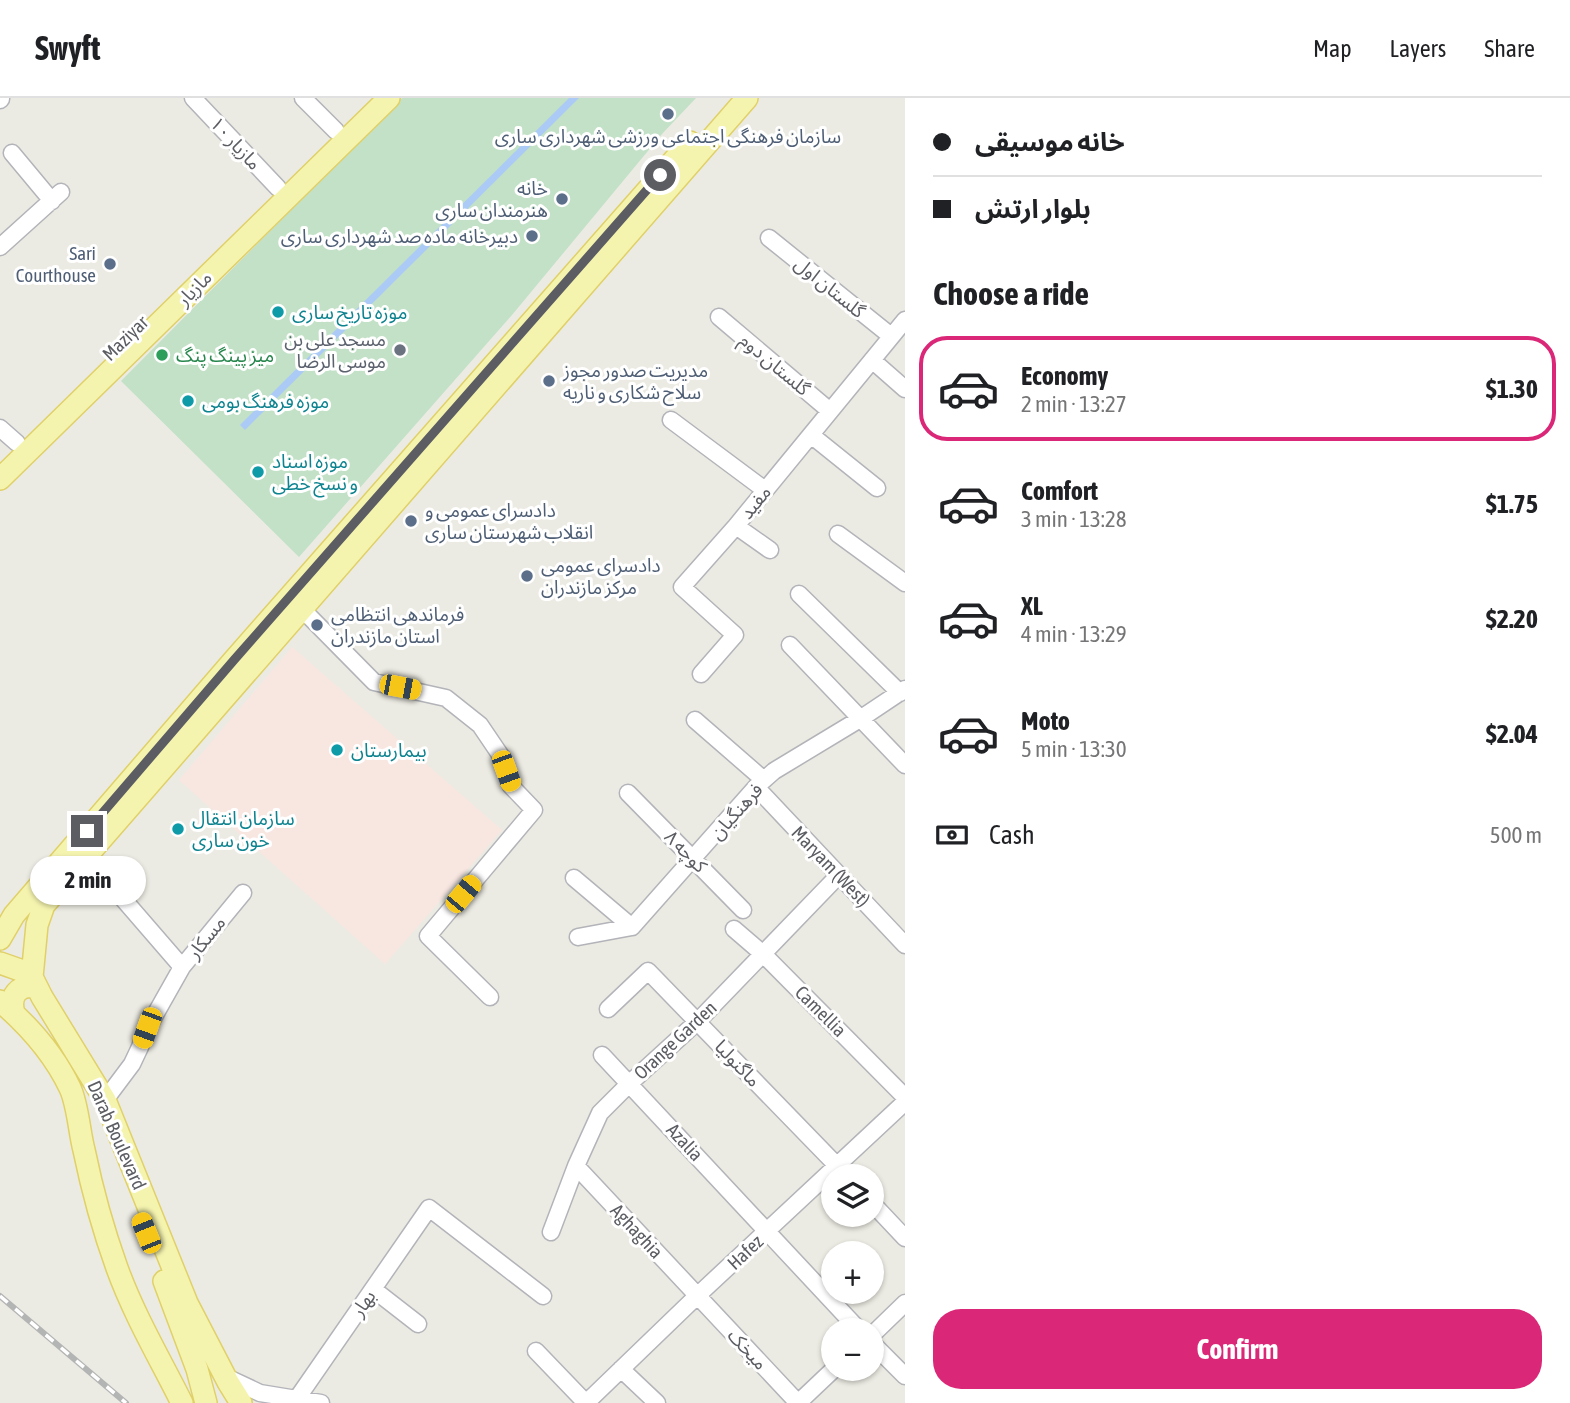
<!DOCTYPE html>
<html lang="en">
<head>
<meta charset="utf-8">
<style>
  body { margin:0; font-family:"Asap Condensed","Noto Sans Arabic",sans-serif; background:#f2f2f2; color:#202124; height:100vh; display:flex; flex-direction:column; font-size:26px; white-space:nowrap }
  * { box-sizing:border-box; margin:0 }
  p { font-size:23px; color:#757577 }
  .icon { flex:none; width:38px; height:38px; fill:none; stroke:currentColor; stroke-width:2; stroke-linecap:round; stroke-linejoin:round }
  .map { position:relative; flex:1; overflow:hidden }
  .details { display:flex; flex-direction:column; background:#fff; width:665px }
  .details>* { flex:none }
  .hud { display:grid; align-content:center; height:154px; padding:0 28px; background:#fff }
  .buttons { position:absolute; left:821px; top:1066px; display:grid; gap:14px }
  .buttons a { display:grid; place-items:center; width:63px; height:63px; border-radius:50%; background:#fff; box-shadow:0 2px 5px #0004; font-size:35px }
  .end { position:absolute; width:32px; height:32px; margin:-16px; border:9px solid #5b5d62; background:#fff; box-shadow:0 0 0 4px #fff }
  .from { border-radius:50% }
  .bubble { position:absolute; height:49px; border-radius:24px; background:#fff; box-shadow:0 2px 5px #0004; font-size:23px; font-weight:700; line-height:49px; text-align:center }
  .car { position:absolute; width:21px; height:42px; margin:-21px -10px; border-radius:9px; box-shadow:0 0 5px 2px #0007; background:linear-gradient(#f5c518 24%,#345 0 40%,#f5c518 0 76%,#345 0 86%,#f5c518 0) }
  .hud b { display:flex; align-items:center; gap:24px; height:66px; font-size:26px }
  .hud b+b { border-top:2px solid #e0e0e0 }
  .hud i { width:18px; height:18px; background:#202124 }
  ul { padding:0; list-style:none }
  li { display:flex; align-items:center; gap:21px; height:105px; margin:0 14px 10px; padding:0 14px; border:4px solid transparent; border-radius:28px }
  li div { flex:1 }
  li b { display:block; font-size:26px }
  li em { font-style:normal; font-weight:700 }
  li.on { border-color:#db2777 }
  li>.icon { width:63px; height:63px; stroke-width:1.5 }
  h2 { padding:0 28px; font-size:32px; line-height:84px }
  .pay { display:flex; align-items:center; gap:18px; height:77px; padding:0 28px; font-size:26px }
  .pay p { margin-inline-start:auto }
  .primary-button { display:flex; gap:14px; margin-top:auto; padding:14px 28px }
  .primary-button a { flex:1; height:80px; border-radius:28px; background:#db2777; color:#fff; font-size:28px; font-weight:700; line-height:80px; text-align:center }
  header { display:flex; align-items:center; gap:42px; box-sizing:border-box; height:98px; padding:0 35px; background:#fff; border-bottom:2px solid #e0e0e0 }
  header strong { font-size:33px }
  nav { display:flex; gap:38px; margin-inline-start:auto; font-size:24px }
  main { display:flex; flex:1; min-height:0 }
  .map>svg:first-child { display:block }
</style>
</head>
<body>
<header>
<strong>Swyft</strong>
<nav><a>Map</a><a>Layers</a><a>Share</a></nav>
</header>
<main>
<div class="map">
<svg width="905" height="1305" viewBox="0 0 905 1305">
  <rect width="100%" height="100%" fill="#ecebe3"/>
  <path fill="#f8e6e1" d="M292,549l210,183 -117,134 -206,-184z"/>
  <path fill="#c2e1c7" d="M402,0h294l-34,36 -150,181 -213,242 -178,-176z"/>
  <path fill="#abcaf5" d="M569,0h10l-334,332 -5,-5z"/>
  <g fill="none" stroke-linecap="round" stroke-linejoin="round">
    <g stroke="#b3b4b9" stroke-width="19">
      <path id="minor" d="M193,0l85,90
        M303,0l33,33
        M0,2l1,-1
        M12,55l40,48
        M769,140l122,98
        M0,149l61,-55
        M719,219l111,94
        M872,262l33,29
        M671,322l94,70
        M0,330l17,15
        M811,337l66,53
        M736,428l34,24
        M838,436l67,49
        M799,496l101,99
        M301,510l73,74 72,16 34,27 21,31 10,30 23,24 -106,126 62,61
        M790,547l115,120
        M701,576l34,-39 -53,-48 54,-61 169,-206
        M695,622l69,60
        M756,689l149,158
        M628,695l115,117
        M86,758l96,111 61,-74
        M574,780l58,49
        M734,831l29,25 142,143
        M578,839l54,-10 124,-140 18,-16 86,-52 45,-30
        M608,911l40,-38 199,205
        M602,957l257,275
        M105,1002l27,-36 8,-17 7,-18 35,-62
        M576,1068l222,237
        M872,1105l33,35
        M551,1134l25,-66 24,-53 30,-30 68,-62 141,-146
        M373,1191l45,35
        M872,1237l33,-32
        M872,1245l33,33
        M536,1253l50,52
        M621,1271l36,34
        M226,1279l34,16 61,10
        M294,1305l135,-195 114,88
        M586,1305l111,-107 208,-194
        M798,1305l37,-35"/>
    </g>
    <g stroke="#e0d068" stroke-width="24">
      <path id="major" d="M0,381l389,-381
        M0,841l14,-24 219,-254 457,-519
        M0,865l20,7 12,7 10,20 63,103 82,203 41,79 13,21
        M32,879l5,-52 7,-20 703,-807
        M0,903c28,24 54,53 70,87 8,17 9,43 14,62 8,39 20,82 33,118 17,47 43,91 65,135
        M14,915c-5,-17 4,-29 22,-26
        M164,1183l33,88 9,34"/>
    </g>
    <use href="#minor" stroke="#fff" stroke-width="16"/>
    <use href="#major" stroke="#f5f4af" stroke-width="21"/>
    <g stroke="#b3b4b4" stroke-width="6">
      <path id="rail" d="M0,1198l126,107"/>
    </g>
    <use href="#rail" stroke="#fff" stroke-width="3.5" stroke-dasharray="10" stroke-linecap="butt"/>
  </g>
  <g fill="none" stroke-linecap="round" stroke-linejoin="round">
    <path stroke="#5b5d62" stroke-width="9" d="M87,733l147,-171 426,-485"/>
  </g>
  <g fill="#5c6f8a" stroke="#fff" stroke-width="2.5">
    <circle cx="668" cy="16" r="7"/>
    <circle cx="562" cy="101" r="7"/>
    <circle cx="532" cy="138" r="7"/>
    <circle cx="110" cy="166" r="7"/>
    <circle cx="549" cy="283" r="7"/>
    <circle cx="411" cy="423" r="7"/>
    <circle cx="527" cy="478" r="7"/>
    <circle cx="317" cy="527" r="7"/>
  </g>
  <g fill="#0f9aa8" stroke="#fff" stroke-width="2.5">
    <circle cx="278" cy="214" r="7"/>
    <circle cx="188" cy="303" r="7"/>
    <circle cx="258" cy="374" r="7"/>
    <circle cx="337" cy="652" r="7"/>
    <circle cx="178" cy="731" r="7"/>
  </g>
  <circle fill="#6b7280" stroke="#fff" stroke-width="2.5" cx="400" cy="252" r="7"/>
  <circle fill="#2e9e5b" stroke="#fff" stroke-width="2.5" cx="162" cy="257" r="7"/>
  <g text-anchor="middle" stroke-width="6" stroke-linejoin="round" paint-order="stroke">
    <g font-size="19" fill="#4e5e75" stroke="#fff" text-anchor="start">
      <text x="668" y="45" text-anchor="middle">سازمان فرهنگی اجتماعی ورزشی شهرداری ساری</text>
      <text x="548" y="97" text-anchor="end">خانه<tspan x="548" dy="22">هنرمندان ساری</tspan></text>
      <text x="518" y="145" text-anchor="end">دبیرخانه ماده صد شهرداری ساری</text>
      <text x="96" y="162" text-anchor="end">Sari<tspan x="96" dy="22">Courthouse</tspan></text>
      <text x="563" y="279">مدیریت صدور مجوز<tspan x="563" dy="22">سلاح شکاری و ناریه</tspan></text>
      <text x="425" y="419">دادسرای عمومی و<tspan x="425" dy="22">انقلاب شهرستان ساری</tspan></text>
      <text x="541" y="474">دادسرای عمومی<tspan x="541" dy="22">مرکز مازندران</tspan></text>
      <text x="331" y="523">فرماندهی انتظامی<tspan x="331" dy="22">استان مازندران</tspan></text>
    </g>
    <g font-size="19" fill="#5b5d62" stroke="#fff">
      <text transform="translate(236 45) rotate(47)" y="7">مازیار ١٠</text>
      <text transform="translate(830 189) rotate(39)" y="7">گلستان اول</text>
      <text transform="translate(194 190) rotate(-45)" y="7">مازیار</text>
      <text transform="translate(125 240) rotate(-44)" y="7">Maziyar</text>
      <text transform="translate(775 266) rotate(40)" y="7">گلستان دوم</text>
      <text transform="translate(755 404) rotate(-51)" y="7">مفید</text>
      <text transform="translate(736 713) rotate(-48)" y="7">فرهنگیان</text>
      <text transform="translate(686 753) rotate(45)" y="7">کوچه ۸</text>
      <text transform="translate(831 768) rotate(46)" y="7">Maryam (West)</text>
      <text transform="translate(206 839) rotate(-51)" y="7">مسکار</text>
      <text transform="translate(821 913) rotate(45)" y="7">Camellia</text>
      <text transform="translate(675 942) rotate(-43)" y="7">Orange Garden</text>
      <text transform="translate(738 965) rotate(46)" y="7">ماگنولیا</text>
      <text transform="translate(117 1037) rotate(66)" y="7">Darab Boulevard</text>
      <text transform="translate(685 1044) rotate(47)" y="7">Azalia</text>
      <text transform="translate(637 1133) rotate(47)" y="7">Aghaghia</text>
      <text transform="translate(745 1154) rotate(-43)" y="7">Hafez</text>
      <text transform="translate(363 1205) rotate(-55)" y="7">بهار</text>
      <text transform="translate(748 1251) rotate(47)" y="7">میخک</text>
    </g>
    <g font-size="19" fill="#0d838f" stroke="#fff" text-anchor="start">
      <text x="292" y="221">موزه تاریخ ساری</text>
      <text x="202" y="310">موزه فرهنگ بومی</text>
      <text x="272" y="370">موزه اسناد<tspan x="272" dy="22">و نسخ خطی</tspan></text>
      <text x="351" y="659">بیمارستان</text>
      <text x="192" y="727">سازمان انتقال<tspan x="192" dy="22">خون ساری</tspan></text>
    </g>
    <g font-size="19" fill="#5b616d" stroke="#fff" text-anchor="end">
      <text x="386" y="248">مسجد علی بن<tspan x="386" dy="22">موسی الرضا</tspan></text>
    </g>
    <g font-size="19" fill="#27864d" stroke="#fff" text-anchor="start">
      <text x="176" y="264">میز پینگ پنگ</text>
    </g>
  </g>
</svg>
<div class="buttons">
<a><svg class="icon" aria-label="layers" viewBox="0 0 24 24"><path d="M12 4l9 5-9 5-9-5zM3 14l9 5 9-5"/></svg></a>
<a>+</a>
<a>−</a>
</div>
<i class="end from" style="left:660px;top:77px"></i>
<i class="end" style="left:87px;top:733px"></i>
<div class="bubble" style="left:30px;top:758px;width:116px">2 min</div>
<i class="car" style="left:400px;top:589px;rotate:101deg"></i>
<i class="car" style="left:506px;top:673px;rotate:160deg"></i>
<i class="car" style="left:463px;top:796px;rotate:40deg"></i>
<i class="car" style="left:147px;top:930px;rotate:200deg"></i>
<i class="car" style="left:146px;top:1135px;rotate:338deg"></i>
</div>
<section class="details">
<div class="hud">
<b><i class="from"></i>خانه موسیقی</b>
<b><i></i>بلوار ارتش</b>
</div>
<h2>Choose a ride</h2>
<ul>
<li class="on"><svg class="icon" aria-label="car" viewBox="0 0 24 24"><path d="M5 17H2v-5l4-1 3-4h7l3 4 3 1v5h-3M9 17h6M6 11h13"/><circle cx="7" cy="17" r="2"/><circle cx="17" cy="17" r="2"/></svg><div><b>Economy</b><p>2 min · 13:27</p></div><em>$1.30</em></li>
<li><svg class="icon" aria-label="car" viewBox="0 0 24 24"><path d="M5 17H2v-5l4-1 3-4h7l3 4 3 1v5h-3M9 17h6M6 11h13"/><circle cx="7" cy="17" r="2"/><circle cx="17" cy="17" r="2"/></svg><div><b>Comfort</b><p>3 min · 13:28</p></div><em>$1.75</em></li>
<li><svg class="icon" aria-label="car" viewBox="0 0 24 24"><path d="M5 17H2v-5l4-1 3-4h7l3 4 3 1v5h-3M9 17h6M6 11h13"/><circle cx="7" cy="17" r="2"/><circle cx="17" cy="17" r="2"/></svg><div><b>XL</b><p>4 min · 13:29</p></div><em>$2.20</em></li>
<li><svg class="icon" aria-label="car" viewBox="0 0 24 24"><path d="M5 17H2v-5l4-1 3-4h7l3 4 3 1v5h-3M9 17h6M6 11h13"/><circle cx="7" cy="17" r="2"/><circle cx="17" cy="17" r="2"/></svg><div><b>Moto</b><p>5 min · 13:30</p></div><em>$2.04</em></li>
</ul>
<div class="pay"><svg class="icon" aria-label="cash" viewBox="0 0 24 24"><path d="M3 7h18v10H3z"/><circle cx="12" cy="12" r="2"/></svg>Cash<p>500 m</p></div>
<div class="primary-button"><a>Confirm</a></div>
</section>
</main>
</body>
</html>
